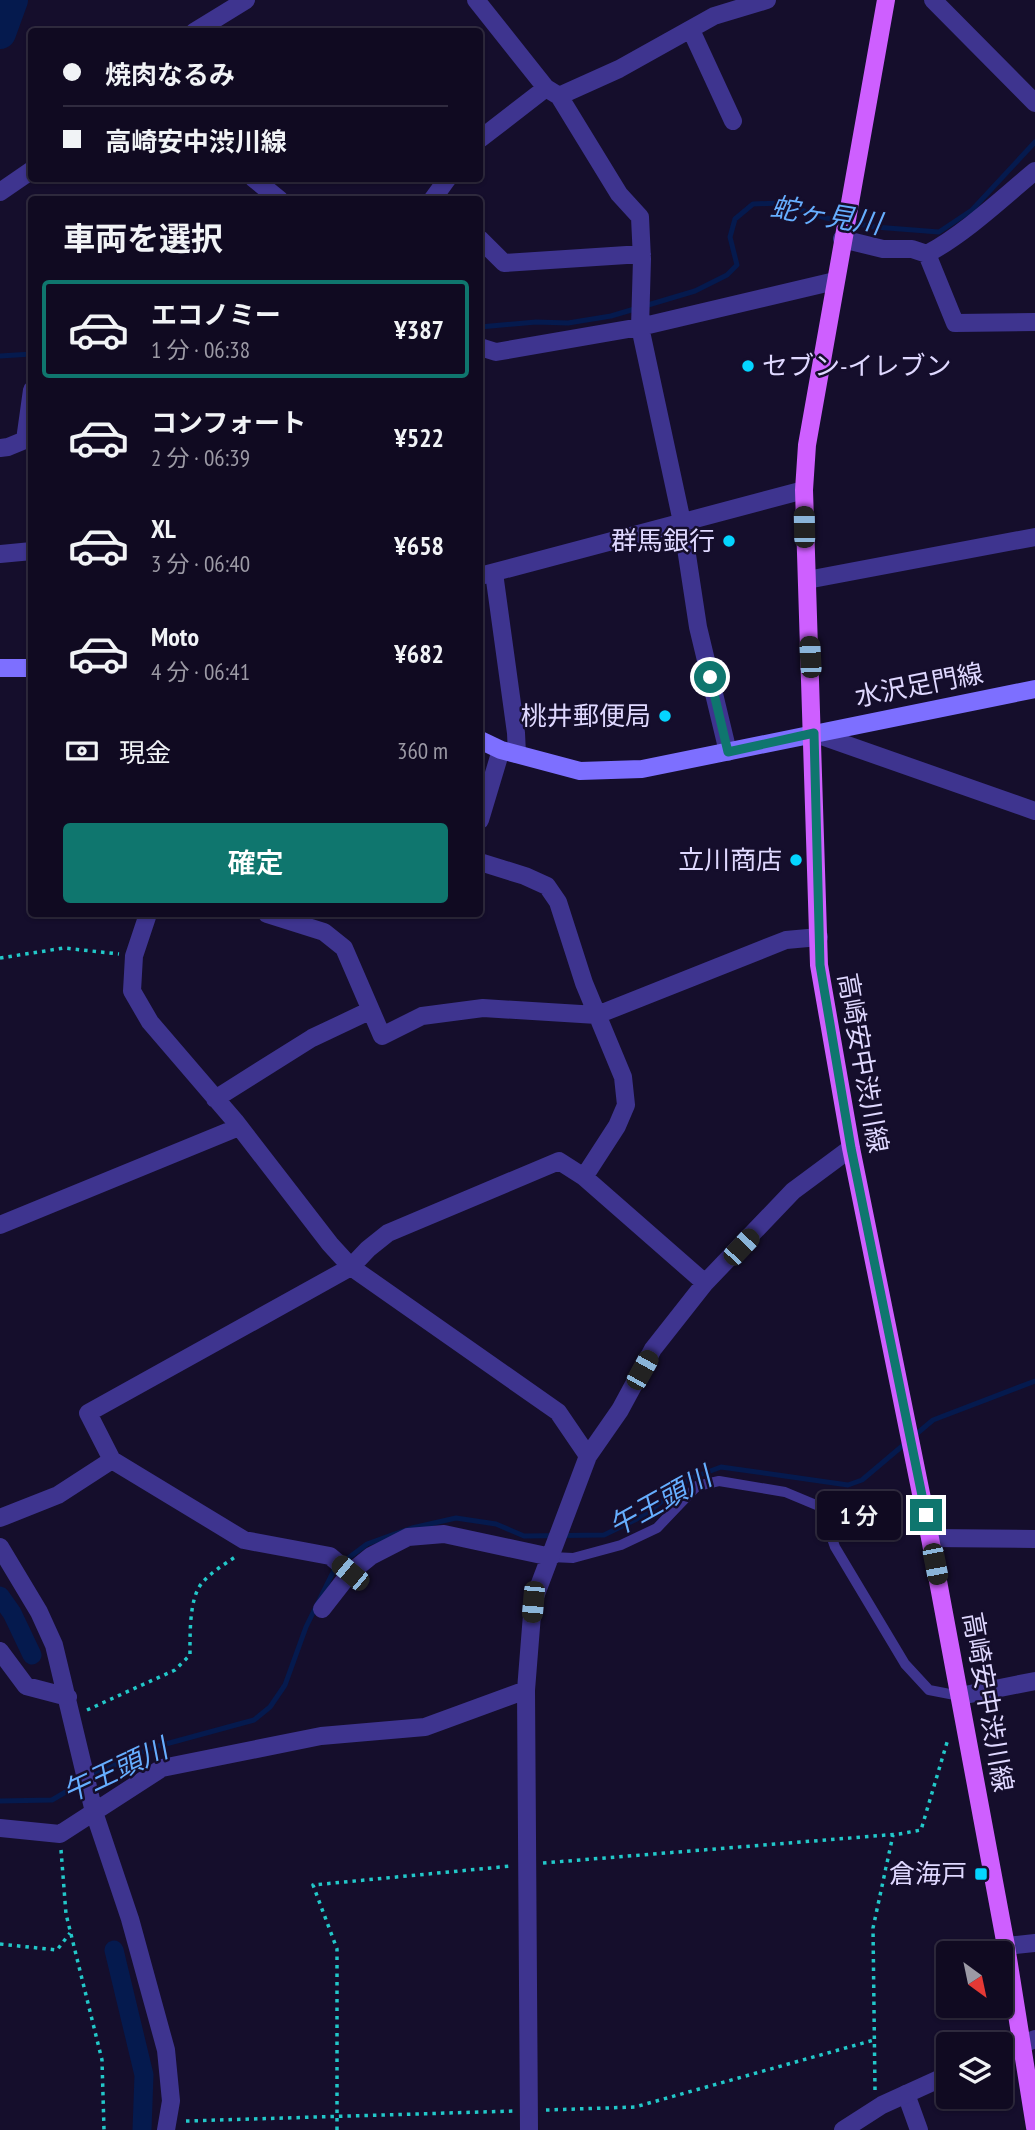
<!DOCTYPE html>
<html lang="ja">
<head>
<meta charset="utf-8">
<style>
  body { margin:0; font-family:"PT Sans Narrow","Noto Sans JP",sans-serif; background:#1e182e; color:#f1f3f6; height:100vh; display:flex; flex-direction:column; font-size:26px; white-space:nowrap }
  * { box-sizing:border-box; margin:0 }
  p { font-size:23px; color:#9c9aa5 }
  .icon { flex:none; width:38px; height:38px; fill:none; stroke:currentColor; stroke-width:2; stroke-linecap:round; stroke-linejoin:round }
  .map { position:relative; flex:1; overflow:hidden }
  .drawer { position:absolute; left:28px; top:196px; width:455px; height:721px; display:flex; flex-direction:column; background:#100a21; border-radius:7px; box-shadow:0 2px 5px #0004,0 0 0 2px #302b3f }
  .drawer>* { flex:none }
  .guide { position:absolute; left:28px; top:28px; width:455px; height:154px; border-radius:7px; box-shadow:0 2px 5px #0004,0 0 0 2px #302b3f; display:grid; align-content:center; height:154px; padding:0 35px; background:#100a21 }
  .needle { width:46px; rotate:147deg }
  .controls { position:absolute; left:936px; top:1941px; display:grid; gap:14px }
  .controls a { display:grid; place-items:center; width:77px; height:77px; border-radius:7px; background:#100a21; box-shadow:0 2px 5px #0004,0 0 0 2px #302b3f; font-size:35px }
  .end { position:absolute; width:32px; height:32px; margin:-16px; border:9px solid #0f766e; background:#fff; box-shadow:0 0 0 4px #fff }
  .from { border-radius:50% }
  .bubble { position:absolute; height:49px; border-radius:7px; background:#100a21; box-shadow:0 2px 5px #0004,0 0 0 2px #302b3f; font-size:23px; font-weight:600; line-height:49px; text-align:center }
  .car { position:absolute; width:21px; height:42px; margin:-21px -10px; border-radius:9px; box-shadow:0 0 5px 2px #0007; background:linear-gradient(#222 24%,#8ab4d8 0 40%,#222 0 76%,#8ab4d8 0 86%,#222 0) }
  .guide b { display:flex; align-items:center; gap:24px; height:66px; font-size:26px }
  .guide b+b { border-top:2px solid #302b3f }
  .guide i { width:18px; height:18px; background:#f1f3f6 }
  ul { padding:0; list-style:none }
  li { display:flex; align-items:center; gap:21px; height:98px; margin:0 14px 10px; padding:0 21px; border:4px solid transparent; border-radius:7px }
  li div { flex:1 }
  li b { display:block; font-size:26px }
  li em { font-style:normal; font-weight:600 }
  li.current { border-color:#0f766e }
  li>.icon { width:63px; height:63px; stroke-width:1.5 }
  h2 { padding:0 35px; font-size:32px; line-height:84px }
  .pay { display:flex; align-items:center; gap:18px; height:77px; padding:0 35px; font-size:26px }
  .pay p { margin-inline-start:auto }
  .button { display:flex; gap:14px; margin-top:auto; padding:14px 35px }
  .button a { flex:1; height:80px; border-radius:7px; background:#0f766e; color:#fff; font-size:28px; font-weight:600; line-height:80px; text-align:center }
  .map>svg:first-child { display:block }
</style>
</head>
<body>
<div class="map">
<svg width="1035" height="2130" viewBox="0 0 1035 2130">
  <rect width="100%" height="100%" fill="#150e2c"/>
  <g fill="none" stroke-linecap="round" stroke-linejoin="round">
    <path stroke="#051a4e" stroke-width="5" d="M480,327l56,-5 32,1 43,-7 84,-25 32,-16 10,-10 -7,-28 5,-18 18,-15 26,-1 47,15 49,9 64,5 33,-22 63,-68
      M0,356l32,-2
      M914,1436l19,-16 102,-39
      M0,1801l52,-1 46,-27 53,-25 103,-28 16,-13 15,-22 21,-58 29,-59 32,-24 22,-8 23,-8 44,-10 40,6 28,12 80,-1 41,-20 44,-36 32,-12 127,18 14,-5 45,-38"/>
    <path stroke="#051a4e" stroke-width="19" d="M0,1596l12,17 20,42
      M114,1950l30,125 -2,55"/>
    <path stroke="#051a4e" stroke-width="32" d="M0,33l12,-33"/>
    <path stroke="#22c8c9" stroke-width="3.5" stroke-dasharray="3.5 5" stroke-linecap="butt" d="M0,958l64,-10 55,6
      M87,1710l88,-40 15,-15c0,-20 -1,-57 12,-72 9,-11 23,-19 36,-28
      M61,1850l5,64 36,146 2,70
      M543,1863l356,-29 22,-4 27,-91
      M0,1944l57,6 13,-17
      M875,2090l-2,-162 20,-93
      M546,2110l89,-3 239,-67
      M186,2121l328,-10
      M337,2130v-181l-24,-64 198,-19"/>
    <path stroke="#3e348f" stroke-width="10" d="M551,1557l22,1 48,-13 36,-17 40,-42 22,-5 66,11 36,15 14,40 70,117 24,26 31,6"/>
    <path stroke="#3e348f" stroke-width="18" d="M476,0l70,88 13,8 60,98 21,23 2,42 -2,68 42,195 16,105 30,125
      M933,0l102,103
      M691,30l42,91
      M194,32l52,-32
      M559,96l60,-27 95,-53 53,-16
      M480,139l66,-51
      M253,178l27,22
      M0,192l32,-22
      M432,200l16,-22
      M480,239l24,24 138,-9
      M842,239l41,10h29l15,5c40,-22 73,-54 108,-83
      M927,254l28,69 80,-1
      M480,347l16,5 144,-25 195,-46
      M0,448l8,-1 17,-7 7,-50
      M0,554l32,-3
      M494,573l22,160 1,21
      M480,576l324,-86
      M807,580l228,-43
      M813,733l222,78
      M480,820l21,-70
      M480,862l45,14 22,10 11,16 26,81 39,94 3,28 -9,21 -33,51
      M148,914l-14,42 -2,35 18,31 85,99 95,123 21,23 207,145 30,44
      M267,914l57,18 20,16 38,88 40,-20 61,-8 114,7 189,-75 33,-3
      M215,1099l97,-61 57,-27
      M0,1225l239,-98
      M112,1460l132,80 86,16 20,17
      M0,1518l58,-23 54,-35 -24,-47 263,-146 17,-18 20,-16 171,-72 25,16 121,106
      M930,1538l105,1
      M0,1547l39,65 15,33 40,167 36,107 36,131 5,51 -5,29
      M322,1609l28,-36 21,-17 37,-19 36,-3 107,23
      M0,1651l26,35 42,11
      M960,1696l75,-15
      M0,1828l60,6 102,-66 159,-32 104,-9 101,-37
      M1006,1946l29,-3
      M906,2094l13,36
      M529,2130l-3,-440 7,-88 55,-146 32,-46 33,-61 52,-66 88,-92 58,-43"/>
    <path stroke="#3e348f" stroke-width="18" d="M1001,2053l34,-14
      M843,2130l39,-25 66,-30"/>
    <path stroke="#7d6fff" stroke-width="18" d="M0,668h32
      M480,740l21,10 79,21 62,-2 393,-80"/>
    <path stroke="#ce5fff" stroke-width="18" d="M886,0l-79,445 -3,45 15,475 32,183 79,390 76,408 29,181"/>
  </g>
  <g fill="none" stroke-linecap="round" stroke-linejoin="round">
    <path stroke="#0f766e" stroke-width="9" d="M710,677l18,75 86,-19 6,232 31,183 75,367"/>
  </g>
  <g fill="#04d5ff" stroke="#150e2c" stroke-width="2.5">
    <circle cx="748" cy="366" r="7"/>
    <circle cx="729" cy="541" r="7"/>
    <circle cx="665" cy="716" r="7"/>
    <circle cx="796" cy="860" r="7"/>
    <rect x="974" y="1867" width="14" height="14" rx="3.5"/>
  </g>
  <g text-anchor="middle" stroke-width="5" stroke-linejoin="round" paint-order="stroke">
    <g font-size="26" fill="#dfd8ff" stroke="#150e2c" text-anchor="end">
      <text x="762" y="375" text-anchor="start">セブン-イレブン</text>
      <text x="715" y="550">群馬銀行</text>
      <text x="651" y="725">桃井郵便局</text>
      <text x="782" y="869">立川商店</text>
      <text x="967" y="1883">倉海戸</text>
    </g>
    <g font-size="26" fill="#dfd8ff" stroke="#150e2c">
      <text transform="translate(919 685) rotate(-11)" y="9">水沢足門線</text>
      <text transform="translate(863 1063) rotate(80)" y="9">高崎安中渋川線</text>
      <text transform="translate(988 1702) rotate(80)" y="9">高崎安中渋川線</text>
    </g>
    <g font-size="28" font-style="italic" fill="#66aeff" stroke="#150e2c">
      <text transform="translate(826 215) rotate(9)" y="10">蛇ヶ見川</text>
      <text transform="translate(660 1501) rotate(-29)" y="10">午王頭川</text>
      <text transform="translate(115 1770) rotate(-25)" y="10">午王頭川</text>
    </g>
  </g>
</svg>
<div class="controls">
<a><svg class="needle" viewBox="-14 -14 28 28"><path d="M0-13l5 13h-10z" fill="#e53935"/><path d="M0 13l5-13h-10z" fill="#9c9aa5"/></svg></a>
<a><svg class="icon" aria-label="layers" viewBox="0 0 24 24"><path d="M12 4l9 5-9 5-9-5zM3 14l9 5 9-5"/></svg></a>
</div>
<i class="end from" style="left:710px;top:677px"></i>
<i class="end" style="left:926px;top:1515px"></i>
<div class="bubble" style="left:817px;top:1491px;width:84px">1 分</div>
<i class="car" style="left:804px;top:527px;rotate:359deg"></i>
<i class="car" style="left:810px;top:657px;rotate:357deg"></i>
<i class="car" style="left:741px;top:1247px;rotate:43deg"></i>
<i class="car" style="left:642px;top:1370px;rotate:29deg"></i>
<i class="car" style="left:935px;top:1564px;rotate:169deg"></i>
<i class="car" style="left:350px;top:1573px;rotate:310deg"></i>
<i class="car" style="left:533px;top:1602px;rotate:185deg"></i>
<div class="guide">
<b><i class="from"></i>焼肉なるみ</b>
<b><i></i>高崎安中渋川線</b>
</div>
<section class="drawer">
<h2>車両を選択</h2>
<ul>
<li class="current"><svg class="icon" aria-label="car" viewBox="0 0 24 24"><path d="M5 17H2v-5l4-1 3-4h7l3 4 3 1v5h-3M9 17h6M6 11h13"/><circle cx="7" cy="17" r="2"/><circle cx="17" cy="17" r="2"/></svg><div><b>エコノミー</b><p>1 分 · 06:38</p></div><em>¥387</em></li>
<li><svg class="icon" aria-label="car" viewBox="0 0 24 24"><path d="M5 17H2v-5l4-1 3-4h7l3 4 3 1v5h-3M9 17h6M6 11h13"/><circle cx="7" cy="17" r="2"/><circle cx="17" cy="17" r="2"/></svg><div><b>コンフォート</b><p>2 分 · 06:39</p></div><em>¥522</em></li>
<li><svg class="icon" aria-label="car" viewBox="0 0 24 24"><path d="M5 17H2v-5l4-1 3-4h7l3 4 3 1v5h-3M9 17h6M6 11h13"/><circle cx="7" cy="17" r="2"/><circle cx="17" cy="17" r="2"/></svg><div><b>XL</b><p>3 分 · 06:40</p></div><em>¥658</em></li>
<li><svg class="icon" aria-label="car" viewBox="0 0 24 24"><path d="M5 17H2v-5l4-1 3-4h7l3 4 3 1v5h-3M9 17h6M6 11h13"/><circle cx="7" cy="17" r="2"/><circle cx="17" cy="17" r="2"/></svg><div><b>Moto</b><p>4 分 · 06:41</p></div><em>¥682</em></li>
</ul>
<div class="pay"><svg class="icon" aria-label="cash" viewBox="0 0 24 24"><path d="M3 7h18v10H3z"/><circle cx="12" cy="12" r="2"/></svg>現金<p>360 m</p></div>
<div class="button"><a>確定</a></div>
</section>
</div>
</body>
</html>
